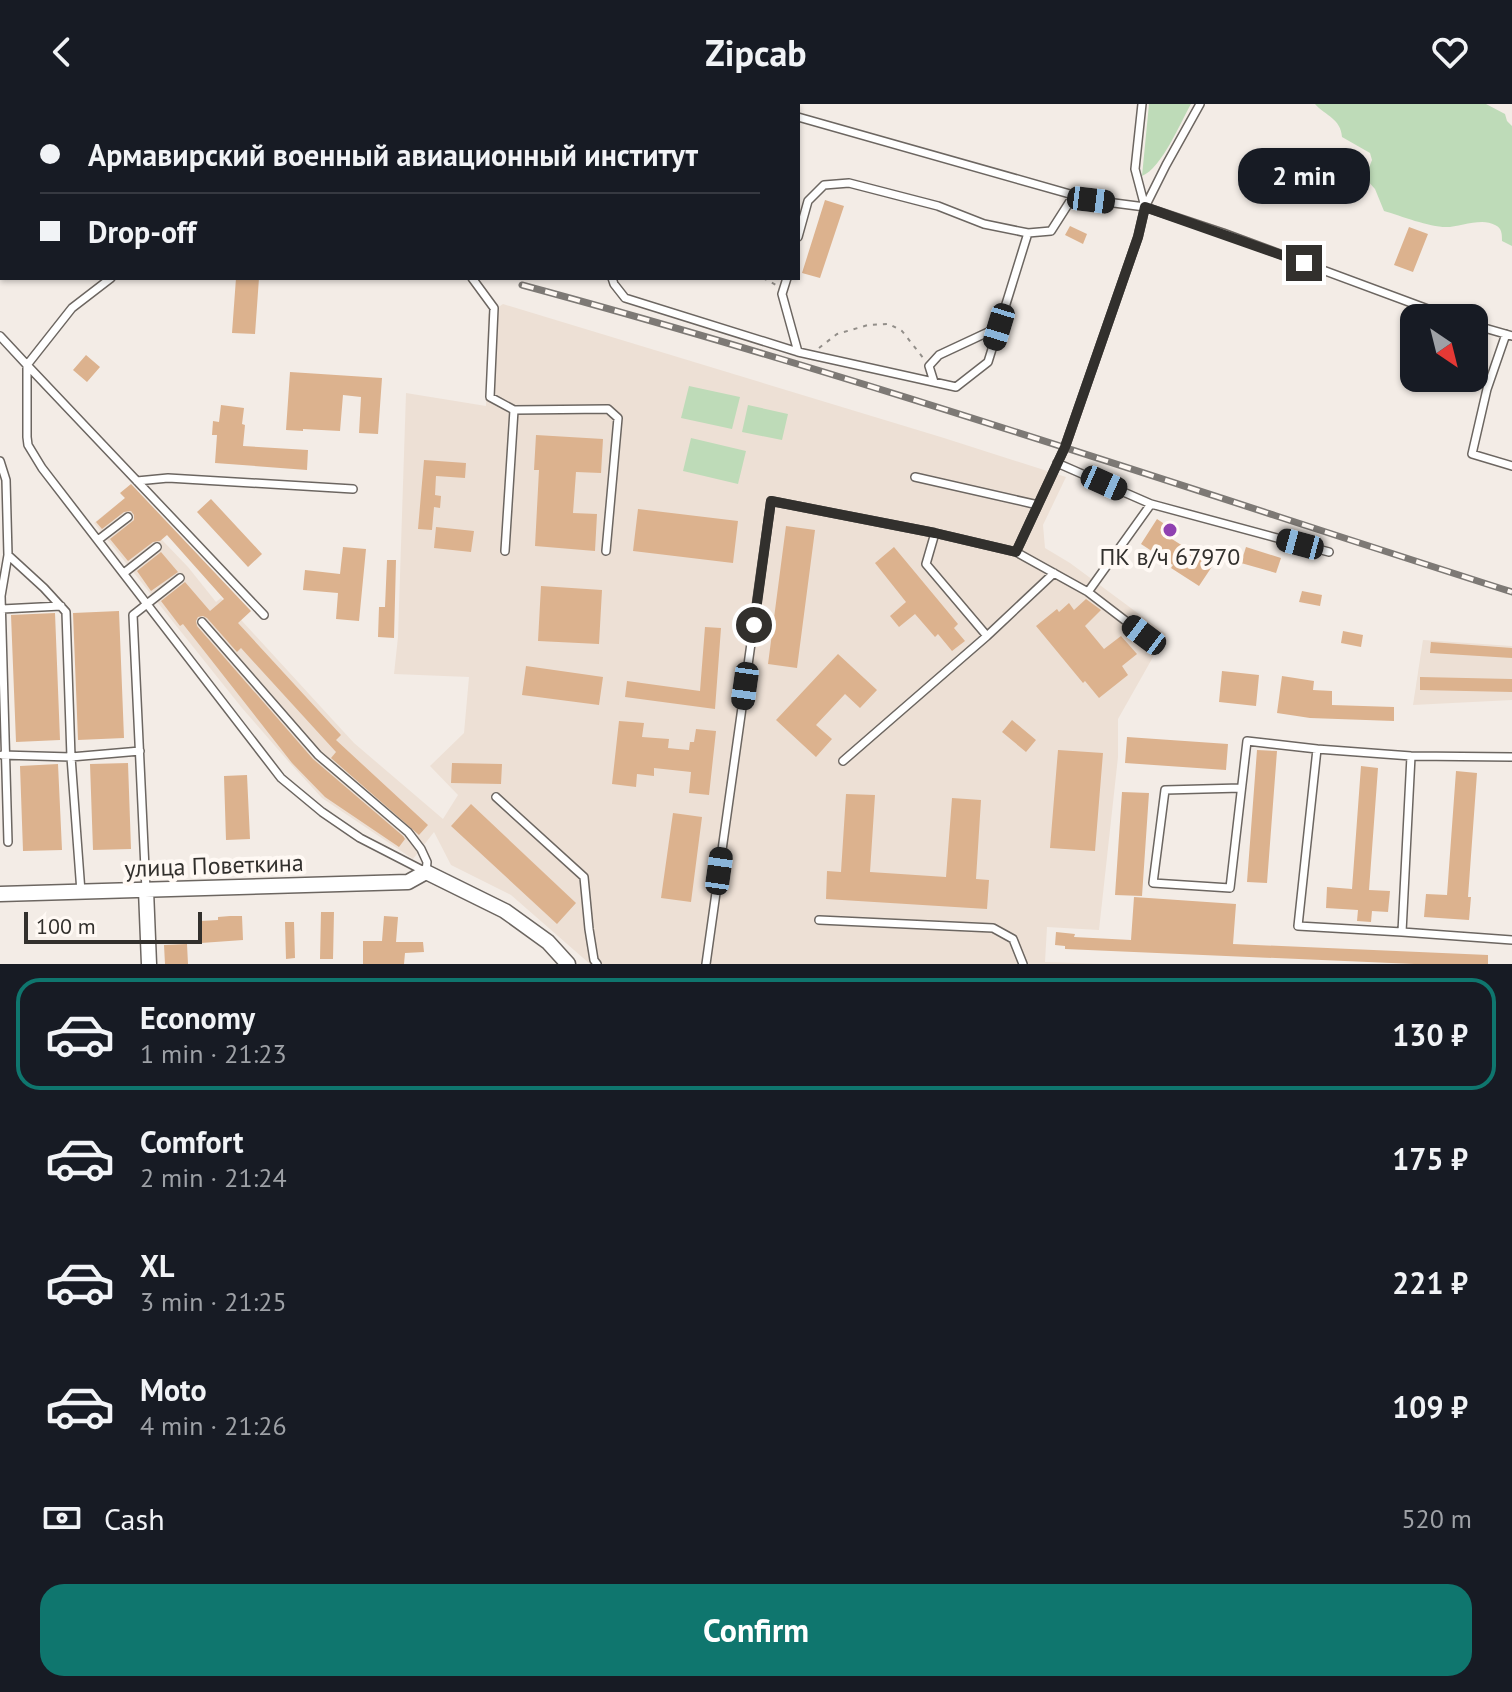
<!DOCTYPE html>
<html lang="en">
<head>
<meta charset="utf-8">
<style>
  body { margin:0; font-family:"PT Sans",sans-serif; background:#242831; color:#f1f3f6; height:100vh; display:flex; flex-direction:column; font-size:30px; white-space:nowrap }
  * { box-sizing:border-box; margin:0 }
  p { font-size:26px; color:#9ea1a6 }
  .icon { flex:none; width:44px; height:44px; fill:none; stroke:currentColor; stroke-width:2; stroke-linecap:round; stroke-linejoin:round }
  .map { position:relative; height:860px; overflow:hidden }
  .panel { display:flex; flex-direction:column; background:#171b24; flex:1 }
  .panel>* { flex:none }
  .top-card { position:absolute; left:0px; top:0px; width:800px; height:176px; box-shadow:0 2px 6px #0004; display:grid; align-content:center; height:176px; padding:0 40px; background:#171b24 }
  .needle { width:52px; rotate:145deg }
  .controls { position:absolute; left:1400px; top:200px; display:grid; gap:16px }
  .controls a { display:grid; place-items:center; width:88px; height:88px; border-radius:16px; background:#171b24; box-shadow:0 2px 6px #0004; font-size:40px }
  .scale { position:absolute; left:24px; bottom:20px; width:178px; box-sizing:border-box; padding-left:8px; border:4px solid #32302d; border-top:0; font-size:22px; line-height:28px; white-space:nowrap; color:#32302d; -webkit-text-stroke:6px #fff9f4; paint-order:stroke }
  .end { position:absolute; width:36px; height:36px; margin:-18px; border:10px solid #32302d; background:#fff; box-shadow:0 0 0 4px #fff }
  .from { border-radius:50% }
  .bubble { position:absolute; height:56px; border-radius:24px; background:#171b24; box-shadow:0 2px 6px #0004; font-size:26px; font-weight:800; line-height:56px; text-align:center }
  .car { position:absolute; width:24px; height:48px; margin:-24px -12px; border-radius:10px; box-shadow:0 0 6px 2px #0007; background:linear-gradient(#222 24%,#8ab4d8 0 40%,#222 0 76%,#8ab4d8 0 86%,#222 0) }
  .top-card b { display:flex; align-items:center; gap:28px; height:76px; font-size:30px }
  .top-card b+b { border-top:2px solid #363941 }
  .top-card i { width:20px; height:20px; background:#f1f3f6 }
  ul { padding:14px 0 0; list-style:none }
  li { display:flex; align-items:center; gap:24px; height:112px; margin:0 16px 12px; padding:0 24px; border:4px solid transparent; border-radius:24px }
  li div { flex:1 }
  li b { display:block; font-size:30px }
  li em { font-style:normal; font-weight:800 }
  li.on { border-color:#0f766e }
  li>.icon { width:72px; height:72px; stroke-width:1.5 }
  .pay { display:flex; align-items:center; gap:20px; height:88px; padding:0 40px; font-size:30px }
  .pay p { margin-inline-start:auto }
  .button { display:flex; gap:16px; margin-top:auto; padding:16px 40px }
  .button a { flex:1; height:92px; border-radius:24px; background:#0f766e; color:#fff; font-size:32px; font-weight:800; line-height:92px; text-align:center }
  header { display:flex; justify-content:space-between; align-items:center; height:104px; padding:0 40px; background:#171b24; font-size:36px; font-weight:800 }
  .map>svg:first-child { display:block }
</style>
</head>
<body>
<header><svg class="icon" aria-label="back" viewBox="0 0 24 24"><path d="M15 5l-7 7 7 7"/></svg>Zipcab<svg class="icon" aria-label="heart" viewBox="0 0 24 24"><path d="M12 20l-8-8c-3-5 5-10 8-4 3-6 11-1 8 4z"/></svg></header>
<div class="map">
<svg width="1512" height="860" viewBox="0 0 1512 860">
  <rect width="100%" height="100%" fill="#f3ece6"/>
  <path fill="#ede0d5" d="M503,200l441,134 122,39 -23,48 2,23 25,15 96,71 -48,85v38l-19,173 -52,-3 -2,35 59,2h-514l-79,-69 -60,-30 -17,-33 -21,27 -91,-61 -33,-36 -47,-54 -148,-185 31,-25 14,18 49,51 28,35 5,-4 133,145 89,76 15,-24 -28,-29 34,-33 5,-56 -75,-3 4,-37 8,-244 80,13 2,-92z
    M1423,536l89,6v54l-99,5z"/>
  <path fill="#bedbb8" d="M0,0h310l-1,2h-307v151h-2z
    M1149,0h42c-11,19 -29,64 -49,72z
    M1315,0h171l19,10 2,7 5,5v120l-10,-5c0,-7 0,-13 -7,-16 -13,-8 -35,2 -49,2 -17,0 -45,-11 -62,-16l-9,-22 -10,-11 7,-18 -2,-7 -28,-16c-1,-18 -16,-21 -27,-33z
    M689,282l51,11 -8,32 -51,-11z
    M748,301l40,9 -6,26 -40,-8z
    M691,334l55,13 -8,33 -55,-13z"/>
  <path fill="#dcb28e" d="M825,96l19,6 -24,72 -18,-5z
    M1070,122l17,8 -4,10 -18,-9z
    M1409,123l19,7 -15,38 -19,-7z
    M236,174h23l-4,56 -23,-1z
    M86,251l14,12 -13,15 -14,-12z
    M290,268l92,6 -4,56 -19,-1 2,-36 -18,-2 -3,36 -37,-2v2l-17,-1z
    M221,301l23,3 -2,16 3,1 -2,21 65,4 -1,20 -92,-7 2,-28h-5l1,-14 6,1z
    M536,331l67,4 -2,34 -25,-1 -3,41 24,1 -2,37 -60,-5 4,-76h-5z
    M424,356l42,3 -1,15 -29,-2 -1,19 6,1 -1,12 -6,-1 -2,23 -14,-1z
    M131,380l120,127 -13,12 103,112 -5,5 92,85 -9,10 -88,-77 5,-6 -95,-104 -4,4 -30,-34 -4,-2 -5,1 -2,4 1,5 116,133 90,77 2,3 -6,8 -74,-50 -33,-34 -109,-139 -3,2 -19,-25 24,-19 25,29 14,-12 -57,-64 -7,6 -7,1 -25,19 -18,-22 24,-19v-5l-3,-4 -7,1 -22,17 -6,-7 29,-24 -5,-5z
    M211,395l51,55 -14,13 -51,-55z
    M638,405l100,12 -5,42 -100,-12z
    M1157,415l12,8 -5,7 49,31 -14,21 -28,-18 2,-3 -32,-21z
    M786,422l29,4 -18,138 -29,-4z
    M436,423l38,4 -3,21 -37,-4z
    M343,443l23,2 -7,72 -23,-2 2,-26 -35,-3 2,-20 35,4z
    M894,443l64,77 -4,4 11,13 -13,10 -14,-17 -3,3 -20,-23 -16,13 -9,-11 16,-14 -31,-39z
    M1246,443l35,11 -5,15 -35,-10z
    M161,448l17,20 -27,19 -14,-20z
    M387,456h9l-2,78 -16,-1 1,-30h6z
    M541,482l61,4 -3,54 -61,-3z
    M1302,487l20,4 -2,11 -21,-4z
    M1086,495l15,11 -16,16 19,23 17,-13 16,18 -15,12 6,9 -29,23 -14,-17 -2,2 -47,-57 21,-17 2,3 10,-9 5,7z
    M119,507l5,127 -46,2 -5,-127z
    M55,509l5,127 -44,2 -5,-127z
    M705,523l16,1 -6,81 -90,-12 2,-16 73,10z
    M1343,527l20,4 -2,12 -20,-4z
    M1431,538l81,6v10l-82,-5z
    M838,550l39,36 -17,18 -15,-14 -29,31 16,14 -16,18 -40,-37z
    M526,562l77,11 -4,28 -77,-10z
    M1222,567l37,4 -3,31 -37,-4z
    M1282,572l32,5 -1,9 19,1v14l62,2v14l-84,-3 -33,-5z
    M1420,573l92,2v13l-92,-2z
    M1012,616l24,20 -10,12 -24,-20z
    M619,617l25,2 -2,14 27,2 -1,9 21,2 1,-8h4l2,-13 20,2 -7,64 -20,-2 2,-21 -37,-4v8l-17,-2 -1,13 -24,-3z
    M1127,633l101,7 -2,26 -101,-7z
    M1058,646l45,3 -8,98 -45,-3z
    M1257,646l20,1 -10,132 -20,-1z
    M128,659l3,86 -38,1 -3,-86z
    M452,659l50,1 -1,20 -50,-1z
    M58,660l4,86 -39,1 -3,-85z
    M1361,662l17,2 -9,122 21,1 -2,21 -16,-1 -1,11 -14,-1 1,-11 -32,-2 1,-21 25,2z
    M1456,667l21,2 -9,124h3l-2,23 -45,-3 2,-23 21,1z
    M247,671l3,64 -24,1 -2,-64z
    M1122,688l27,1 -7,103 -27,-1z
    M846,690l29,1 -5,77 76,5 6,-79 29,2 -5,79 13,1 -2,29 -161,-10 1,-28 14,1z
    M471,700l105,99 -19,21 -106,-98z
    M673,709l29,4 -11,85 -30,-4z
    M1134,793l102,7 -3,40 255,11v9h-74l-349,-15v-3l-10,-1 1,-13 19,2 -1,3 57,3z
    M321,808h13l-1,47h-13z
    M230,812h12l1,24 -42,3v-22l17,-1v-3z
    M384,812l14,1 -2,25h27l1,10 -19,1 -1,11h-41v-23h19z
    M285,818h9l1,36 -9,1z
    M187,840l1,20h-23l-1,-19z"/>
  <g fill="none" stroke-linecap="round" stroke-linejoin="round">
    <g stroke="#6c6661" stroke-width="10">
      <path id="lane" d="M751,0l7,2
        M1142,0l-7,65 10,38
        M326,2l1,-2
        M461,2l4,-2
        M798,13l293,83 54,7 78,26 229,85
        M1028,129l23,-2 23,-36
        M111,174l-39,30 -45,57 237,250
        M472,174l22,30 -4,89 24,13 94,-1 10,9 -12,133
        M612,174l2,6 11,14 173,54 158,35 32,-25 40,-129 -44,-9 -46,-18 -89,-23 -25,2 -16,16 -10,36
        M787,174l-5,16 16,58
        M1474,221l38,11
        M1506,230l-19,55 -15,65 40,12
        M0,232l27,29v72l1,8 14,23 239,310 41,34 38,26 66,34 1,-10 -6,-13 -13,-17 -90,-77 -116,-133
        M934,278l-5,-16 10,-11 60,-28
        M0,357l6,19 2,75 36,33 22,24 5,145 10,135
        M1057,359l94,41 178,48
        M915,373l123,28
        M137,377l31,-3 185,11
        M935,429l-9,31 61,72
        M98,436l30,-23
        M505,447l9,-141
        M1016,448l72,40 56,43
        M124,469l33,-26
        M1088,488l63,-88
        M2,505l59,-3
        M2,651l69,2 69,-6
        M1411,652l-9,176 110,8
        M843,657l144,-125 67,-63
        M1241,684l-76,2 -12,93 77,5 17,-147 70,8
        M496,693l88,80 5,52 5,31 3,4
        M8,738l-7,-246 7,-41
        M146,786l-13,-275 47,-37
        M819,816l174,8 20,11 10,25
        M1402,828l-104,-6 19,-177 94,7 101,1
        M706,860l65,-463 164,32 81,19 49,-105 73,-210 7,-30 21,-42 34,-61"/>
    </g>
    <g stroke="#6c6661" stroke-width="17">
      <path id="street" d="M146,786l3,74
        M0,790l408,-12 18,-10 79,39 43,31 20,22"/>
    </g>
    <path stroke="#928e89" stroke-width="2" stroke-dasharray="4 6" stroke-linecap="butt" d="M546,0l1,2
      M763,174l13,7
      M819,244l18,-14 31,-9 21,-1 13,7 22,28"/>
    <use href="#lane" stroke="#fff" stroke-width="7"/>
    <use href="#street" stroke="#fff" stroke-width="14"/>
    <g stroke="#7d7975" stroke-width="7">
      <path id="rail" d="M522,181c334,90 661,202 990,307"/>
    </g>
    <use href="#rail" stroke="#fff9f4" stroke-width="4" stroke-dasharray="12" stroke-linecap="butt"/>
  </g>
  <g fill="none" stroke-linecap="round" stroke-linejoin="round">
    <path stroke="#32302d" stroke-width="10" d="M754,521l17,-124 164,32 81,19 49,-105 73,-210 7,-30 159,56"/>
  </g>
  <circle fill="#9041b1" stroke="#fff9f4" stroke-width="3" cx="1170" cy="426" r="8"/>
  <g text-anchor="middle" stroke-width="8" stroke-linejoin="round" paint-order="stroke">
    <g font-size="24" fill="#32302d" stroke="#fff9f4">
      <text x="1170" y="461">ПК в/ч 67970</text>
    </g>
    <g font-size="24" fill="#32302d" stroke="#fff9f4">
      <text transform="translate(214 762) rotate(-2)" y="8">улица Поветкина</text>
    </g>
  </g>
</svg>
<div class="controls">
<a><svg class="needle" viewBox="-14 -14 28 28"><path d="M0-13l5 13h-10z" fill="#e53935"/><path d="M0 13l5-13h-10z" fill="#9ea1a6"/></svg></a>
</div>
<div class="scale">100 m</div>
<i class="end from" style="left:754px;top:521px"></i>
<i class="end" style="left:1304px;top:159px"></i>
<div class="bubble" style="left:1238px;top:44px;width:132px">2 min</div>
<i class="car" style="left:1091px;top:96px;rotate:97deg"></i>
<i class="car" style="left:999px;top:223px;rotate:197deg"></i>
<i class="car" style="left:1104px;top:379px;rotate:114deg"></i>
<i class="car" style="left:1300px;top:440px;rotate:285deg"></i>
<i class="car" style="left:1144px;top:531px;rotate:307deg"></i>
<i class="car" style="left:745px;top:582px;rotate:188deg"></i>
<i class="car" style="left:719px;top:767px;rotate:8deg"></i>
<div class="top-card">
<b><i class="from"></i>Армавирский военный авиационный институт</b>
<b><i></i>Drop-off</b>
</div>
</div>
<section class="panel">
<ul>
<li class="on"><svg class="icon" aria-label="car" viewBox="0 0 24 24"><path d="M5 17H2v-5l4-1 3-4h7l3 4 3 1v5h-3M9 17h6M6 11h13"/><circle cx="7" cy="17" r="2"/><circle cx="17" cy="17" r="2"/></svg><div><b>Economy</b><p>1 min · 21:23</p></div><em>130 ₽</em></li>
<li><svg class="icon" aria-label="car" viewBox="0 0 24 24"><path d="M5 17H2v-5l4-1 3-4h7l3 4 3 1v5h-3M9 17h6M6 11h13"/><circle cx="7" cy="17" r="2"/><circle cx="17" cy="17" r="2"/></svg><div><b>Comfort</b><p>2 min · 21:24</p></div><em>175 ₽</em></li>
<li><svg class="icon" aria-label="car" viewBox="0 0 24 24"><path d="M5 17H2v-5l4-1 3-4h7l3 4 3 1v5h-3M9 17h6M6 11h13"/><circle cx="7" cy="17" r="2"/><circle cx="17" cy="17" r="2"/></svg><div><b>XL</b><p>3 min · 21:25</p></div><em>221 ₽</em></li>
<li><svg class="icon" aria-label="car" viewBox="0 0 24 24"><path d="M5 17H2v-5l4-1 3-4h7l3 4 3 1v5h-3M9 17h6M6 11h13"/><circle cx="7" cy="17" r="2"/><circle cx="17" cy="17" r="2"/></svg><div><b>Moto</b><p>4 min · 21:26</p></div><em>109 ₽</em></li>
</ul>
<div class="pay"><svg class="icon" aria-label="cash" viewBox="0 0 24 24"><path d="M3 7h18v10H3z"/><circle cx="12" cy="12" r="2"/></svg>Cash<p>520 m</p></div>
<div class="button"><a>Confirm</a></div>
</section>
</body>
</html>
